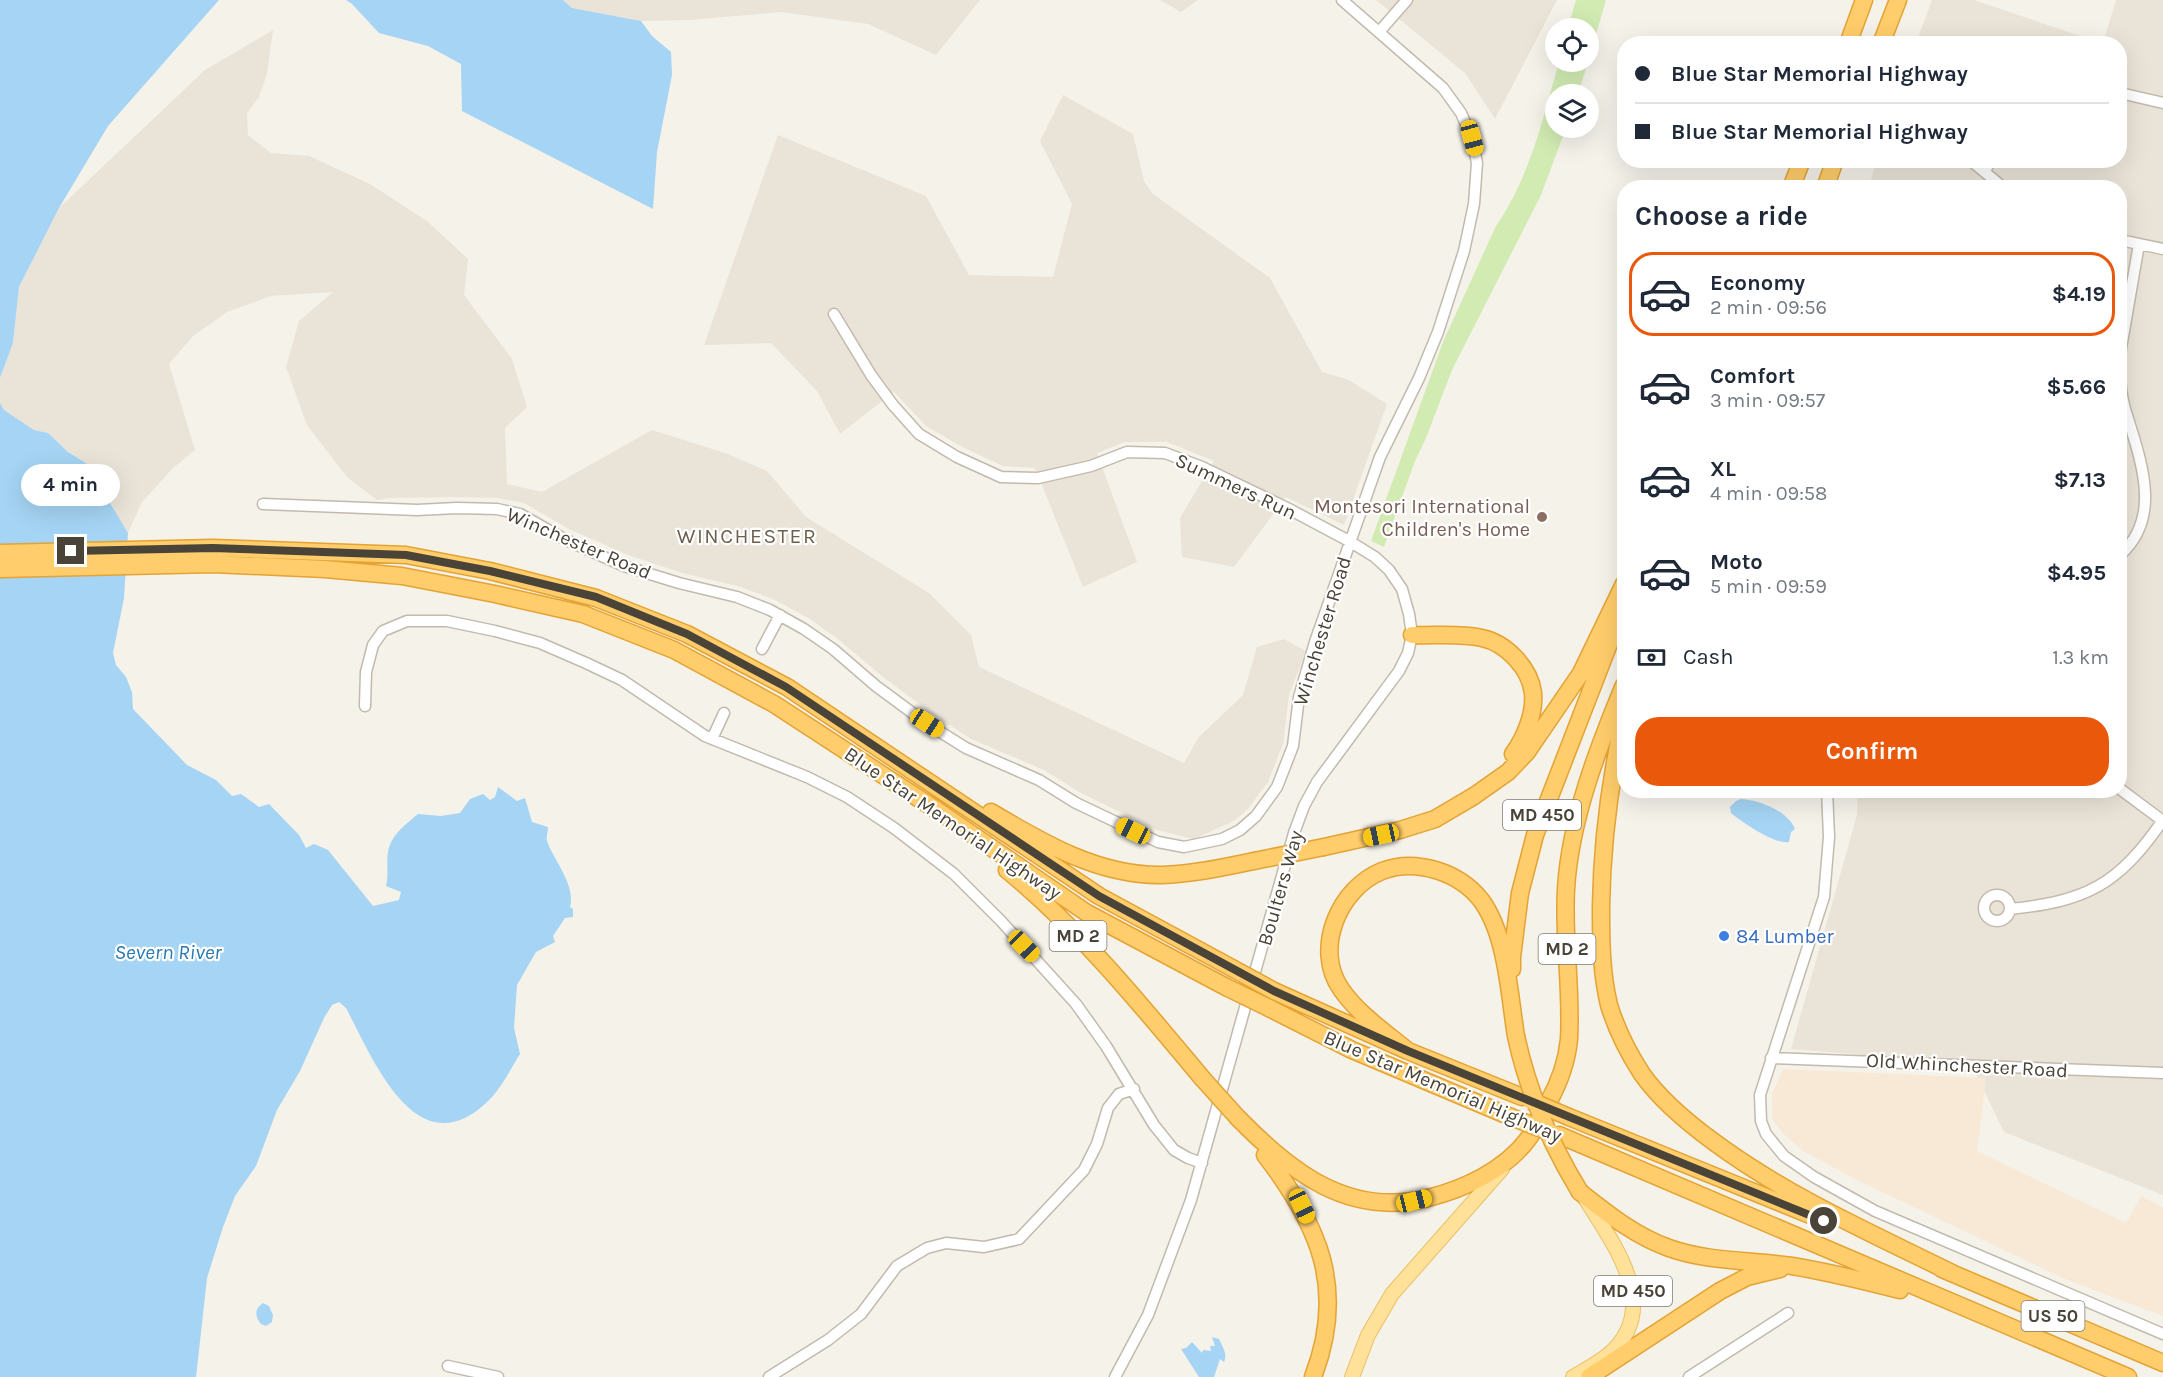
<!DOCTYPE html>
<html lang="en">
<head>
<meta charset="utf-8">
<style>
  body { margin:0; font-family:Karla,sans-serif; background:#f6f6f7; color:#1f2937; height:100vh; display:flex; flex-direction:column; font-size:22px; white-space:nowrap }
  * { box-sizing:border-box; margin:0 }
  p { font-size:20px; color:#747a83 }
  .icon { flex:none; width:33px; height:33px; fill:none; stroke:currentColor; stroke-width:2; stroke-linecap:round; stroke-linejoin:round }
  .map { position:relative; flex:1; overflow:hidden }
  .drawer { position:absolute; left:1617px; top:180px; width:510px; height:618px; display:flex; flex-direction:column; background:#fff; border-radius:24px; box-shadow:0 6px 24px #0002 }
  .drawer>* { flex:none }
  .banner { position:absolute; left:1617px; top:36px; width:510px; height:132px; border-radius:24px; box-shadow:0 6px 24px #0002; display:grid; align-content:center; height:132px; padding:0 18px; background:#fff }
  .fabs { position:absolute; left:1545px; top:18px; display:grid; gap:12px }
  .fabs a { display:grid; place-items:center; width:54px; height:54px; border-radius:50%; background:#fff; box-shadow:0 6px 24px #0002; font-size:30px }
  .end { position:absolute; width:27px; height:27px; margin:-14px; border:8px solid #4a4337; background:#fff; box-shadow:0 0 0 3px #fff }
  .from { border-radius:50% }
  .bubble { position:absolute; height:42px; border-radius:21px; background:#fff; box-shadow:0 6px 24px #0002; font-size:20px; font-weight:700; line-height:42px; text-align:center }
  .car { position:absolute; width:18px; height:36px; margin:-18px -9px; border-radius:8px; box-shadow:0 0 4px 2px #0007; background:linear-gradient(#f5c518 24%,#345 0 40%,#f5c518 0 76%,#345 0 86%,#f5c518 0) }
  .banner b { display:flex; align-items:center; gap:21px; height:57px; font-size:22px }
  .banner b+b { border-top:2px solid #e0e1e3 }
  .banner i { width:15px; height:15px; background:#1f2937 }
  ul { padding:0; list-style:none }
  li { display:flex; align-items:center; gap:18px; height:84px; margin:0 12px 9px; padding:0 6px; border:3px solid transparent; border-radius:24px }
  li div { flex:1 }
  li b { display:block; font-size:22px }
  li em { font-style:normal; font-weight:700 }
  li.on { border-color:#ea580c }
  li>.icon { width:54px; height:54px; stroke-width:1.5 }
  h2 { padding:0 18px; font-size:27px; line-height:72px }
  .pay { display:flex; align-items:center; gap:15px; height:66px; padding:0 18px; font-size:22px }
  .pay p { margin-inline-start:auto }
  .button { display:flex; gap:12px; margin-top:auto; padding:12px 18px }
  .button a { flex:1; height:69px; border-radius:24px; background:#ea580c; color:#fff; font-size:24px; font-weight:700; line-height:69px; text-align:center }
  .map>svg:first-child { display:block }
</style>
</head>
<body>
<div class="map">
<svg width="2163" height="1377" viewBox="0 0 2163 1377">
  <rect width="100%" height="100%" fill="#f5f2ea"/>
  <path fill="#eae4d8" d="M563,0h417l-44,55 -68,-31 -87,-12 -91,8 -49,1 -69,-13z
    M1160,0h38l-17,12z
    M1376,0h181l-62,119 -30,-46z
    M1932,0h42l127,43h-185z
    M2116,0h47v1195l-159,-63 -33,-68 -180,-15 66,-234 1,-24 262,-1v-602l-251,-1 7,-26 244,-1v-116l-17,-1z
    M273,30l-6,44 -8,23 -12,16 1,22 23,18 38,3 61,28 57,37 41,38 -4,36 48,64 15,48 -22,21 2,56 35,8 110,-62 76,24 39,17 39,46 123,76 42,42 8,32 205,96 14,-25 45,-43 14,-48 27,-8 22,12 -17,44 -6,49 -15,38 -20,27 -14,12 -40,18 -37,-9 -76,-37 -37,-23 -73,-31 -38,-25 -50,-37 -44,-37 -29,-21 -35,-19 -34,-13 -59,-14 -54,-18 -59,-26 -45,-26 -26,-5 -41,-1 -68,1 -12,2 -30,-23 -40,-52 -21,-58 13,-46 34,-29 -62,4 -44,16 -34,24 -24,28 26,86 -22,18 -31,34 -14,31 -42,-70 -18,-11 -20,-19 -14,-3 -30,-20 -4,-7v-25l13,-35 6,-56 40,-79 146,-138z
    M1063,95l70,39 11,47 9,13 117,84 52,94 27,8 38,24 -43,121 -58,-28 -52,70 -52,-10 -2,-39 34,-57 -47,-19h-42l-28,11 40,109 -54,25 -48,-119 -32,-2 -41,-19 -36,-21 -32,-34 -54,42 -23,-43 -46,-48 -67,2 74,-210 148,61 43,79 84,2 19,-73 -32,-63z"/>
  <path fill="#f7e9d5" d="M1783,1069l203,9 -9,73 149,72 15,-27 22,11v109l-98,-37 -206,-98 -56,-30 -18,-16 -12,-14 -1,-27z"/>
  <path fill="#d1ebb2" d="M1576,0h30l-17,58 -1,-30h-20z
    M1559,62h29l-10,32h-22v34h10l-25,67 -89,175 -26,68 -11,23 -31,86 -13,-6 72,-199 53,-116c34,-49 47,-108 63,-164z"/>
  <path fill="#a5d4f4" d="M0,0h219l-111,126 -49,82 -40,79 -6,56 -13,35z
    M346,0h217l9,8 69,13 11,15 19,16 1,23 -15,77 -4,57 -191,-98 -1,-47 -33,-18 -49,-13 -27,-29z
    M0,403l4,7 30,20 14,3 20,19 18,11 42,70 -4,65 -11,55 3,12 10,12 6,15 1,17 54,56 29,15 16,16 9,-2 18,13 10,-3 30,31 7,13 8,-4 14,6 45,56 26,-6 2,-8 -15,-6c3,-12 0,-23 2,-34 3,-17 17,-27 30,-38l23,2 19,-3 10,-14 13,-5 7,6 5,-3 3,-10 19,14 8,-3 7,24 16,5c0,5 -2,10 -1,14 7,20 29,44 23,66l3,2v8l-8,1 -12,18 2,6 -19,10 -19,33 -3,43 6,26c-9,14 -17,31 -28,43 -73,77 -118,-36 -146,-89l-7,-6 -7,3 -8,13 -24,53 -23,39 -21,56 -21,30 -12,31 -16,51 -11,99h-196z
    M1741,799c18,1 47,12 54,30l-4,3 -2,10c-14,3 -47,-20 -58,-29l-1,-6 6,-6z
    M263,1303l6,3 4,9 -1,7 -6,4 -5,-2c-6,-7 -7,-15 2,-21z
    M1212,1337l7,2c3,7 9,15 5,23l-4,-3 -6,18h-15l-18,-28 5,-1 6,-6 10,11 1,-3 8,1 -1,-5h5z"/>
  <g fill="none" stroke-linecap="round" stroke-linejoin="round">
    <g stroke="#c2baac" stroke-width="13">
      <path id="minor" d="M1379,32l28,-32
        M2120,93l43,10
        M1970,160l34,28
        M1985,172l5,-12
        M2120,240l43,9
        M834,314l37,61 22,30 26,29 38,23 44,20 37,1 53,-12 36,-14 38,1 37,14 87,42 60,32 26,16 14,13 13,19 7,25 3,21 -4,18 -9,18 -82,111 -13,24 -10,27 -103,367 -43,115 -33,62
        M263,504l154,6 40,-2 40,1 23,5 44,25 60,27 55,17 58,14 33,13 34,19 29,20 43,37 50,37 40,25 73,32 37,23 82,39 26,5 38,-8 18,-9 16,-14 21,-29 16,-41 6,-49 16,-55 65,-185 39,-79 19,-46 26,-81 10,-47 3,-41 -5,-25 -11,-25 -18,-25 -101,-88
        M2120,555c43,-38 21,-94 5,-146 -5,-18 -6,-36 -5,-55l19,-110
        M762,649l18,-34
        M365,706l1,-34 7,-27 10,-14 24,-10h40l48,10 45,12 46,20 36,17 83,56 102,41 40,20 47,31 60,46 47,47 75,83 30,42 48,79 20,25 14,8 14,5
        M712,739l12,-26
        M2120,789l43,32
        M1827,790l2,47 -5,60 -64,198 1,26 5,13 18,22 30,21 61,34 288,123
        M1984 908a13 13 0 1 1 26 0a13 13 0 1 1-26 0Z
        M2010,909c77,-8 108,-24 153,-89
        M1771,1058l392,15
        M448,1366l50,11
        M769,1377l59,-37 33,-26 36,-48 30,-18 19,-5 38,4 35,-8 65,-69 13,-26 11,-36 11,-14 15,-5
        M1689,1377l99,-64"/>
    </g>
    <g stroke="#e9c064" stroke-width="16">
      <path id="major" d="M1352,1377l16,-42 24,-41 110,-125
        M1573,1377c12,-7 25,-14 35,-22 56,-47 5,-111 -23,-157"/>
    </g>
    <g stroke="#e4a335" stroke-width="19">
      <path id="highway" d="M1848,44l16,-44
        M1881,44l17,-44
        M1791,188l11,-28
        M1825,188l10,-28
        M0,553l213,-5 193,7 84,16 106,27 91,36 100,53 312,209 133,72
        M0,569l213,-5 112,5 77,7 93,18 88,20 91,36 100,54 164,107 149,102 139,74
        M1412,635c22,1 48,-2 70,3 24,5 48,30 51,55 2,20 -8,45 -20,61
        M1624,717c-14,63 -22,124 -23,189 0,33 0,66 8,99 7,23 20,49 33,69 19,27 46,49 72,68 73,54 157,91 238,131
        M991,812c52,31 108,64 171,63 32,-1 62,-8 92,-14
        M1324,847l76,-17 35,-11 39,-23 34,-24 19,-20 54,-79 43,-89
        M1007,870c74,61 134,135 195,208
        M1512,969v-12l8,-64 15,-58 89,-230
        M1274,991l134,60 114,46
        M1269,1008l83,42 159,67
        M1408,1051c-23,-19 -50,-37 -67,-62 -28,-40 -2,-101 41,-118 34,-13 77,1 99,29 26,35 28,94 35,136
        M1569,1117l261,106
        M1238,1118c52,53 110,100 190,80 36,-9 77,-28 100,-59 8,-10 14,-24 20,-36 10,-18 19,-42 21,-64 3,-50 -6,-100 -3,-150 4,-69 32,-141 58,-204
        M1559,1135l569,242
        M1265,1155c54,70 82,134 48,222
        M1580,1192c28,22 55,44 89,56 39,14 83,12 123,18 36,6 73,15 108,24
        M1942,1269l221,94
        M1589,1377l131,-86 27,-14 33,-8"/>
    </g>
    <use href="#minor" stroke="#fff" stroke-width="10"/>
    <use href="#major" stroke="#ffe199" stroke-width="14"/>
    <use href="#highway" stroke="#ffcd6b" stroke-width="16"/>
    <g stroke="#e4a335" stroke-width="19" stroke-linecap="butt">
      <path id="highway-bridge" d="M1254,861l70,-14
        M1232,968l42,23
        M1226,987l43,21
        M1516,1036c12,56 34,107 64,156
        M1202,1078l36,40
        M1531,1101l38,16
        M1511,1117l41,16"/>
    </g>
    <use href="#highway-bridge" stroke="#ffcd6b" stroke-width="16"/>
  </g>
  <g fill="none" stroke-linecap="round" stroke-linejoin="round">
    <path stroke="#4a4337" stroke-width="8" d="M71,551l142,-3 193,7 84,16 106,26 91,37 99,53 313,209 175,95 134,60 416,170"/>
  </g>
  <circle fill="#8d6e63" stroke="#fff" stroke-width="2" cx="1542" cy="517" r="6"/>
  <circle fill="#3f7fe0" stroke="#fff" stroke-width="2" cx="1724" cy="936" r="6"/>
  <g text-anchor="middle" stroke-width="4.5" stroke-linejoin="round" paint-order="stroke">
    <g fill="#fff" stroke="#807b73" stroke-width="1.5">
      <rect x="1503" y="800" width="78" height="30" rx="4.5"/>
      <rect x="1049.5" y="921" width="57" height="30" rx="4.5"/>
      <rect x="1538.5" y="934" width="57" height="30" rx="4.5"/>
      <rect x="1594" y="1276" width="78" height="30" rx="4.5"/>
      <rect x="2021.5" y="1301" width="63" height="30" rx="4.5"/>
    </g>
    <g font-size="18" font-weight="bold" fill="#4a4337">
      <text x="1542" y="821">MD 450</text>
      <text x="1078" y="942">MD 2</text>
      <text x="1567" y="955">MD 2</text>
      <text x="1633" y="1297">MD 450</text>
      <text x="2053" y="1322">US 50</text>
    </g>
    <g font-size="20" fill="#4a4337" stroke="#fff">
      <text transform="translate(1236 486) rotate(25)" y="7">Summers Run</text>
      <text transform="translate(579 543) rotate(23)" y="7">Winchester Road</text>
      <text transform="translate(1322 631) rotate(-73)" y="7">Winchester Road</text>
      <text transform="translate(953 823) rotate(34)" y="7">Blue Star Memorial Highway</text>
      <text transform="translate(1280 888) rotate(-74)" y="7">Boulters Way</text>
      <text transform="translate(1967 1065) rotate(3)" y="7">Old Whinchester Road</text>
      <text transform="translate(1443 1086) rotate(23)" y="7">Blue Star Memorial Highway</text>
    </g>
    <g font-size="20" fill="#785e54" stroke="#fff" text-anchor="end">
      <text x="1530" y="513">Montesori International<tspan x="1530" dy="23">Children's Home</tspan></text>
    </g>
    <g font-size="20" fill="#366cbe" stroke="#fff" text-anchor="start">
      <text x="1736" y="943">84 Lumber</text>
    </g>
    <g font-size="21" letter-spacing="1.5" fill="#6d614e" stroke="#fff">
      <text x="747" y="543">WINCHESTER</text>
    </g>
    <g font-size="21" font-style="italic" fill="#2a7ab3" stroke="#fff">
      <text x="168" y="959">Severn River</text>
    </g>
  </g>
</svg>
<div class="fabs">
<a><svg class="icon" aria-label="locate" viewBox="0 0 24 24"><circle cx="12" cy="12" r="6"/><path d="M12 2v4M12 18v4M2 12h4M18 12h4"/></svg></a>
<a><svg class="icon" aria-label="layers" viewBox="0 0 24 24"><path d="M12 4l9 5-9 5-9-5zM3 14l9 5 9-5"/></svg></a>
</div>
<i class="end from" style="left:1824px;top:1221px"></i>
<i class="end" style="left:71px;top:551px"></i>
<div class="bubble" style="left:21px;top:464px;width:99px">4 min</div>
<i class="car" style="left:1472px;top:138px;rotate:165deg"></i>
<i class="car" style="left:927px;top:723px;rotate:123deg"></i>
<i class="car" style="left:1133px;top:831px;rotate:296deg"></i>
<i class="car" style="left:1381px;top:835px;rotate:258deg"></i>
<i class="car" style="left:1024px;top:946px;rotate:136deg"></i>
<i class="car" style="left:1414px;top:1201px;rotate:76deg"></i>
<i class="car" style="left:1302px;top:1206px;rotate:155deg"></i>
<div class="banner">
<b><i class="from"></i>Blue Star Memorial Highway</b>
<b><i></i>Blue Star Memorial Highway</b>
</div>
<section class="drawer">
<h2>Choose a ride</h2>
<ul>
<li class="on"><svg class="icon" aria-label="car" viewBox="0 0 24 24"><path d="M5 17H2v-5l4-1 3-4h7l3 4 3 1v5h-3M9 17h6M6 11h13"/><circle cx="7" cy="17" r="2"/><circle cx="17" cy="17" r="2"/></svg><div><b>Economy</b><p>2 min · 09:56</p></div><em>$4.19</em></li>
<li><svg class="icon" aria-label="car" viewBox="0 0 24 24"><path d="M5 17H2v-5l4-1 3-4h7l3 4 3 1v5h-3M9 17h6M6 11h13"/><circle cx="7" cy="17" r="2"/><circle cx="17" cy="17" r="2"/></svg><div><b>Comfort</b><p>3 min · 09:57</p></div><em>$5.66</em></li>
<li><svg class="icon" aria-label="car" viewBox="0 0 24 24"><path d="M5 17H2v-5l4-1 3-4h7l3 4 3 1v5h-3M9 17h6M6 11h13"/><circle cx="7" cy="17" r="2"/><circle cx="17" cy="17" r="2"/></svg><div><b>XL</b><p>4 min · 09:58</p></div><em>$7.13</em></li>
<li><svg class="icon" aria-label="car" viewBox="0 0 24 24"><path d="M5 17H2v-5l4-1 3-4h7l3 4 3 1v5h-3M9 17h6M6 11h13"/><circle cx="7" cy="17" r="2"/><circle cx="17" cy="17" r="2"/></svg><div><b>Moto</b><p>5 min · 09:59</p></div><em>$4.95</em></li>
</ul>
<div class="pay"><svg class="icon" aria-label="cash" viewBox="0 0 24 24"><path d="M3 7h18v10H3z"/><circle cx="12" cy="12" r="2"/></svg>Cash<p>1.3 km</p></div>
<div class="button"><a>Confirm</a></div>
</section>
</div>
</body>
</html>
